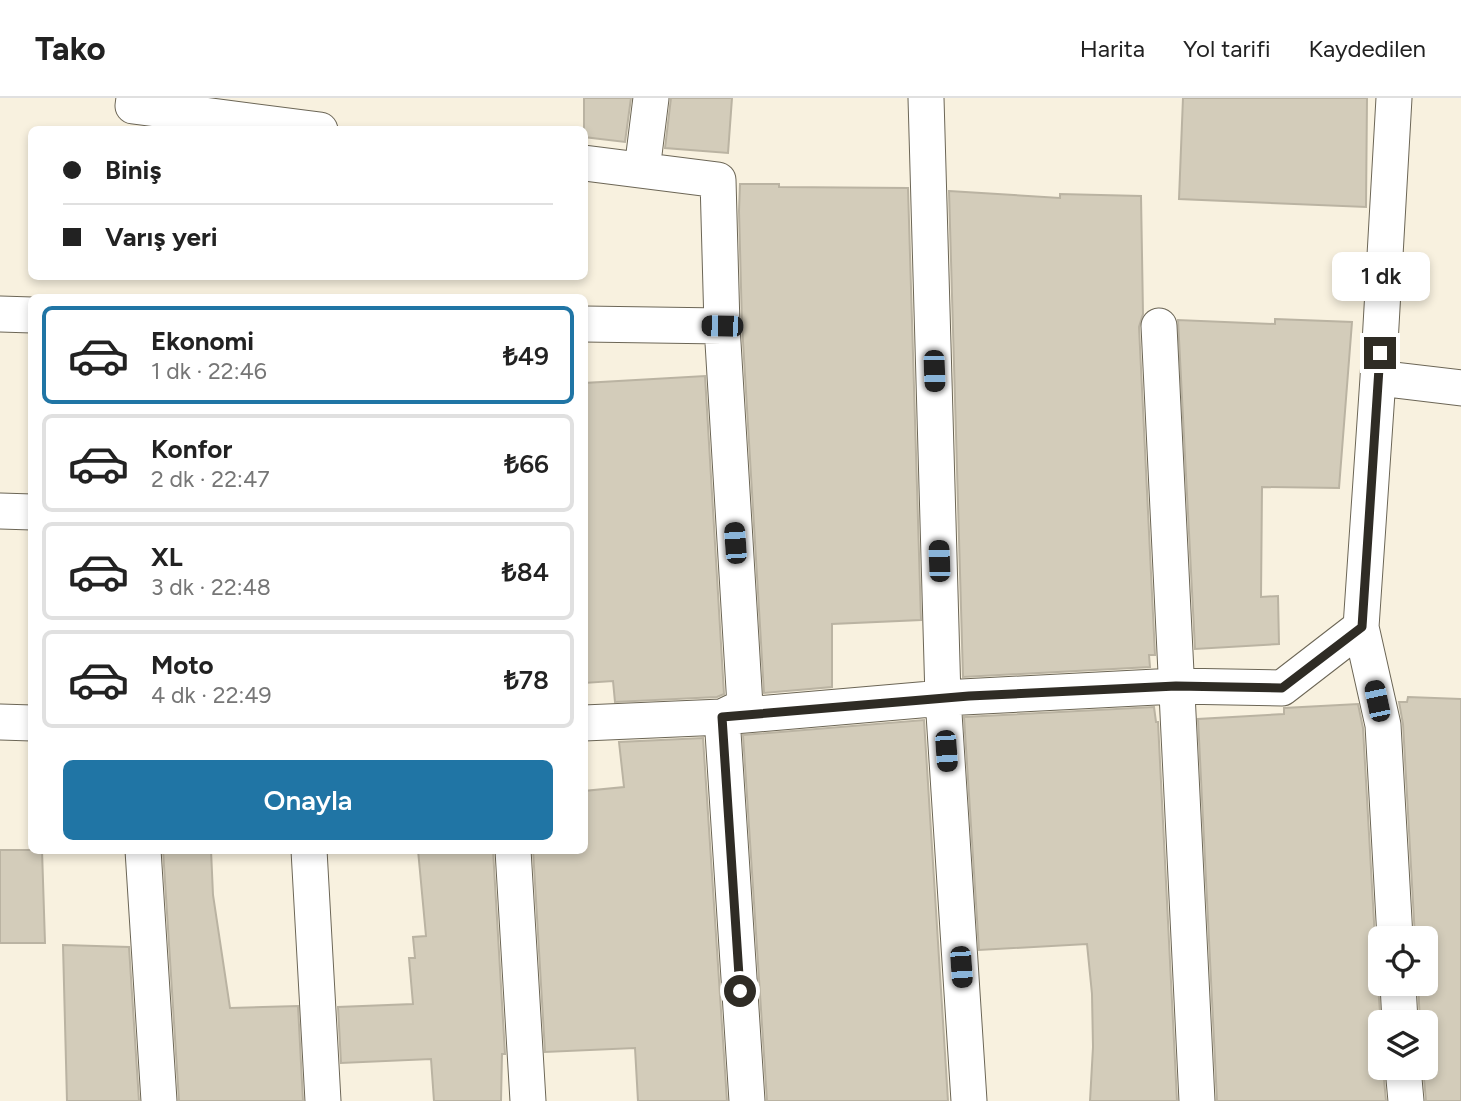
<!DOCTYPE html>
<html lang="tr">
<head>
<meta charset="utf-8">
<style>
  body { margin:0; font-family:Figtree,sans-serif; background:#f2f2f2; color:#222; height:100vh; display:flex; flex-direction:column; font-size:26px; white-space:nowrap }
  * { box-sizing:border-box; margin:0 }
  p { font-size:23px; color:#767676 }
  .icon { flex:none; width:38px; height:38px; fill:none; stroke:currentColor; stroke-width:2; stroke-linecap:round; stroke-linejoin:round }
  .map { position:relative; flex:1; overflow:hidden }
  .drawer { position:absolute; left:28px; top:196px; width:560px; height:560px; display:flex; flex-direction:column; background:#fff; border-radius:10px; box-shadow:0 4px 10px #0003 }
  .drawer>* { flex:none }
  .banner { position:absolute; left:28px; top:28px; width:560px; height:154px; border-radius:10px; box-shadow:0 4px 10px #0003; display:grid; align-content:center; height:154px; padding:0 35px; background:#fff }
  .buttons { position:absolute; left:1368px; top:828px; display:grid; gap:14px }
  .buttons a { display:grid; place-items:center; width:70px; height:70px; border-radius:10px; background:#fff; box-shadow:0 4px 10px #0003; font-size:35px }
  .end { position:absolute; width:32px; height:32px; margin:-16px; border:9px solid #2f2c25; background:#fff; box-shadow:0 0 0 4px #fff }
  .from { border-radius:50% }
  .bubble { position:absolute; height:49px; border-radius:10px; background:#fff; box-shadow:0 4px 10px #0003; font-size:23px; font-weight:600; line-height:49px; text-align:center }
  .car { position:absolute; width:21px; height:42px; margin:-21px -10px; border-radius:9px; box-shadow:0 0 5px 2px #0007; background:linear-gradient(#222 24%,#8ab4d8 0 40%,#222 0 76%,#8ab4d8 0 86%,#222 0) }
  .banner b { display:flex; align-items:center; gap:24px; height:66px; font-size:26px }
  .banner b+b { border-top:2px solid #e0e0e0 }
  .banner i { width:18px; height:18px; background:#222 }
  ul { padding:12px 0 0; list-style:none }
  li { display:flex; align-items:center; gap:21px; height:98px; margin:0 14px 10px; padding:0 21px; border:4px solid #e0e0e0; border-radius:10px }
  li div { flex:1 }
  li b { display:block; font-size:26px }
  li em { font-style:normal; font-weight:600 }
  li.active { border-color:#2075a5 }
  li>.icon { width:63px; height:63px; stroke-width:1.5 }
  .button { display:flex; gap:14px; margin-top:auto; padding:14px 35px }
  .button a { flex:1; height:80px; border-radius:10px; background:#2075a5; color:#fff; font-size:28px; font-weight:600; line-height:80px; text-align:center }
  header { display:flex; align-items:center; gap:42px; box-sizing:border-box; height:98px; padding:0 35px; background:#fff; border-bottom:2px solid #e0e0e0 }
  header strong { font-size:33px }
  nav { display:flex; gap:38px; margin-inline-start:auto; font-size:24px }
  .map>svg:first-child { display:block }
</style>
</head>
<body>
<header>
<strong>Tako</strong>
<nav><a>Harita</a><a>Yol tarifi</a><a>Kaydedilen</a></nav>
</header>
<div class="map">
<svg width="1461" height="1003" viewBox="0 0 1461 1003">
  <rect width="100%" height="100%" fill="#f8f1df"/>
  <path fill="#d3ccba" stroke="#bab3a2" stroke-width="2" d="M584,0h47l-6,44 -41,-5z
    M671,0h61l-4,55 -63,-5z
    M1183,0h184l-1,109 -187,-8z
    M740,86h39v3l129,1 13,432 -89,4v63l-68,6 -22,-368 -3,-114z
    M949,93l111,7v-4l81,2 2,118 -4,13 16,328h-6l1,12 -187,10z
    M1275,221l77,3 -13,166 -77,-1 -1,110 17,-1 1,48 -84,5 -17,-329 97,4z
    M705,278l19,318 -7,3 -102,5 -2,-21 -29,2v-300z
    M1408,599l53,2v402h-35l-3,-33h3v-46h-6l-2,-38h8v-46h-11l-12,-214 -4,-22h8z
    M1358,606l5,24 12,211 3,9 3,3v23l-3,11 3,41v42h2l3,33h-169l-19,-382 86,-5v-6z
    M1154,609l2,15h2l19,379h-87l3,-54 -1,-53 -5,-50 -108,6 -15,-233z
    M924,622l24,381h-181l-24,-366z
    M703,640l24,363h-89l-3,-53 -90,4 -12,-202h51v-59l40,-4 -5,-45z
    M0,752h42l3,93h-45z
    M163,752h48l2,45 17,113 68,-2 5,95h-124z
    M418,752h75l12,204h-3l-1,47h-67l-3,-42 -90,4 -3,-56 75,-3 -4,-46h6l-2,-21 13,-1z
    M63,847l66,2 10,154h-72z"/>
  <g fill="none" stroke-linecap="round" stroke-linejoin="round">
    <g stroke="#6c6656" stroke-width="37">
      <path id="street" d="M134,0l-1,8 187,24
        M926,0l17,600 26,403
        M584,65l134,17 4,146 23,380 -23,11 25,384
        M642,72l9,-72
        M0,216l32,1
        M584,226l138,2
        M1159,228l38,775
        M1378,280l83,10
        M0,413l32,1
        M1361,529l22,98 12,213
        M0,624l32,1
        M584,625l138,-6 221,-19 233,-12 106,2 79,-61 17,-249 16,-280
        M143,752l16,251
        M309,752l14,251
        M513,752l15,251
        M1398,886l2,38
        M1403,970l3,33"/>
    </g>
    <use href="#street" stroke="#fff" stroke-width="35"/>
  </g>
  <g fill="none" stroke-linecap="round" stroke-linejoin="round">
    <path stroke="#2f2c25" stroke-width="9" d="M740,893l-18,-274 247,-21 207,-10 106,2 80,-61 18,-274"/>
  </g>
</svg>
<div class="buttons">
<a><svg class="icon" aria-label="locate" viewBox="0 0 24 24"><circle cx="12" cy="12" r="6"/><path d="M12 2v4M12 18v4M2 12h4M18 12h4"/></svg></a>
<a><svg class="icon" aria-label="layers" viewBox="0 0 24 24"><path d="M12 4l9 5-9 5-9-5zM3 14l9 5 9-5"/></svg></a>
</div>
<i class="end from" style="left:740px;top:893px"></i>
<i class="end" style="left:1380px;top:255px"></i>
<div class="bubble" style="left:1332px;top:154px;width:98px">1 dk</div>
<i class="car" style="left:722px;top:228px;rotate:271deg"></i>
<i class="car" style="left:934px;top:273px;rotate:178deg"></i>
<i class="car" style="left:735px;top:445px;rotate:356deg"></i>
<i class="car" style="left:939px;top:463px;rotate:358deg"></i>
<i class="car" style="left:1377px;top:603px;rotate:348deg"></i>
<i class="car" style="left:946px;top:653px;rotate:176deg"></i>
<i class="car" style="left:961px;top:869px;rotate:176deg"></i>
<div class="banner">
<b><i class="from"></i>Biniş</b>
<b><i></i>Varış yeri</b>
</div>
<section class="drawer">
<ul>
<li class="active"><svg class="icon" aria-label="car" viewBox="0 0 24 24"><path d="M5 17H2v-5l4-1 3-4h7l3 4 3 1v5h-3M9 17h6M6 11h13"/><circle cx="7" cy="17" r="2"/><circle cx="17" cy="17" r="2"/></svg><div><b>Ekonomi</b><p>1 dk · 22:46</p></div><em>₺49</em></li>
<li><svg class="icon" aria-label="car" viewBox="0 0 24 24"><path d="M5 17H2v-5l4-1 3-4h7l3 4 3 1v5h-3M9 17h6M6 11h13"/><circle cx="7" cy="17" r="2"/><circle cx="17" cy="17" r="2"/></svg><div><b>Konfor</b><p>2 dk · 22:47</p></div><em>₺66</em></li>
<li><svg class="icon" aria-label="car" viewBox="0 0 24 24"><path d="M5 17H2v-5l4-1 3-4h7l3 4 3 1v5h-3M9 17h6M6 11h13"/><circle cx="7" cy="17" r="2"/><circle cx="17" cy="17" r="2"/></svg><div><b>XL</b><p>3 dk · 22:48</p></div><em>₺84</em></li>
<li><svg class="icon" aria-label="car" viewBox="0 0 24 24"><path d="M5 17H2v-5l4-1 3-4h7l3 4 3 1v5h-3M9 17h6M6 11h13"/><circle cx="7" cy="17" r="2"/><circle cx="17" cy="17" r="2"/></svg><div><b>Moto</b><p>4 dk · 22:49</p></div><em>₺78</em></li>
</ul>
<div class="button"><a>Onayla</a></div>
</section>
</div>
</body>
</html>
